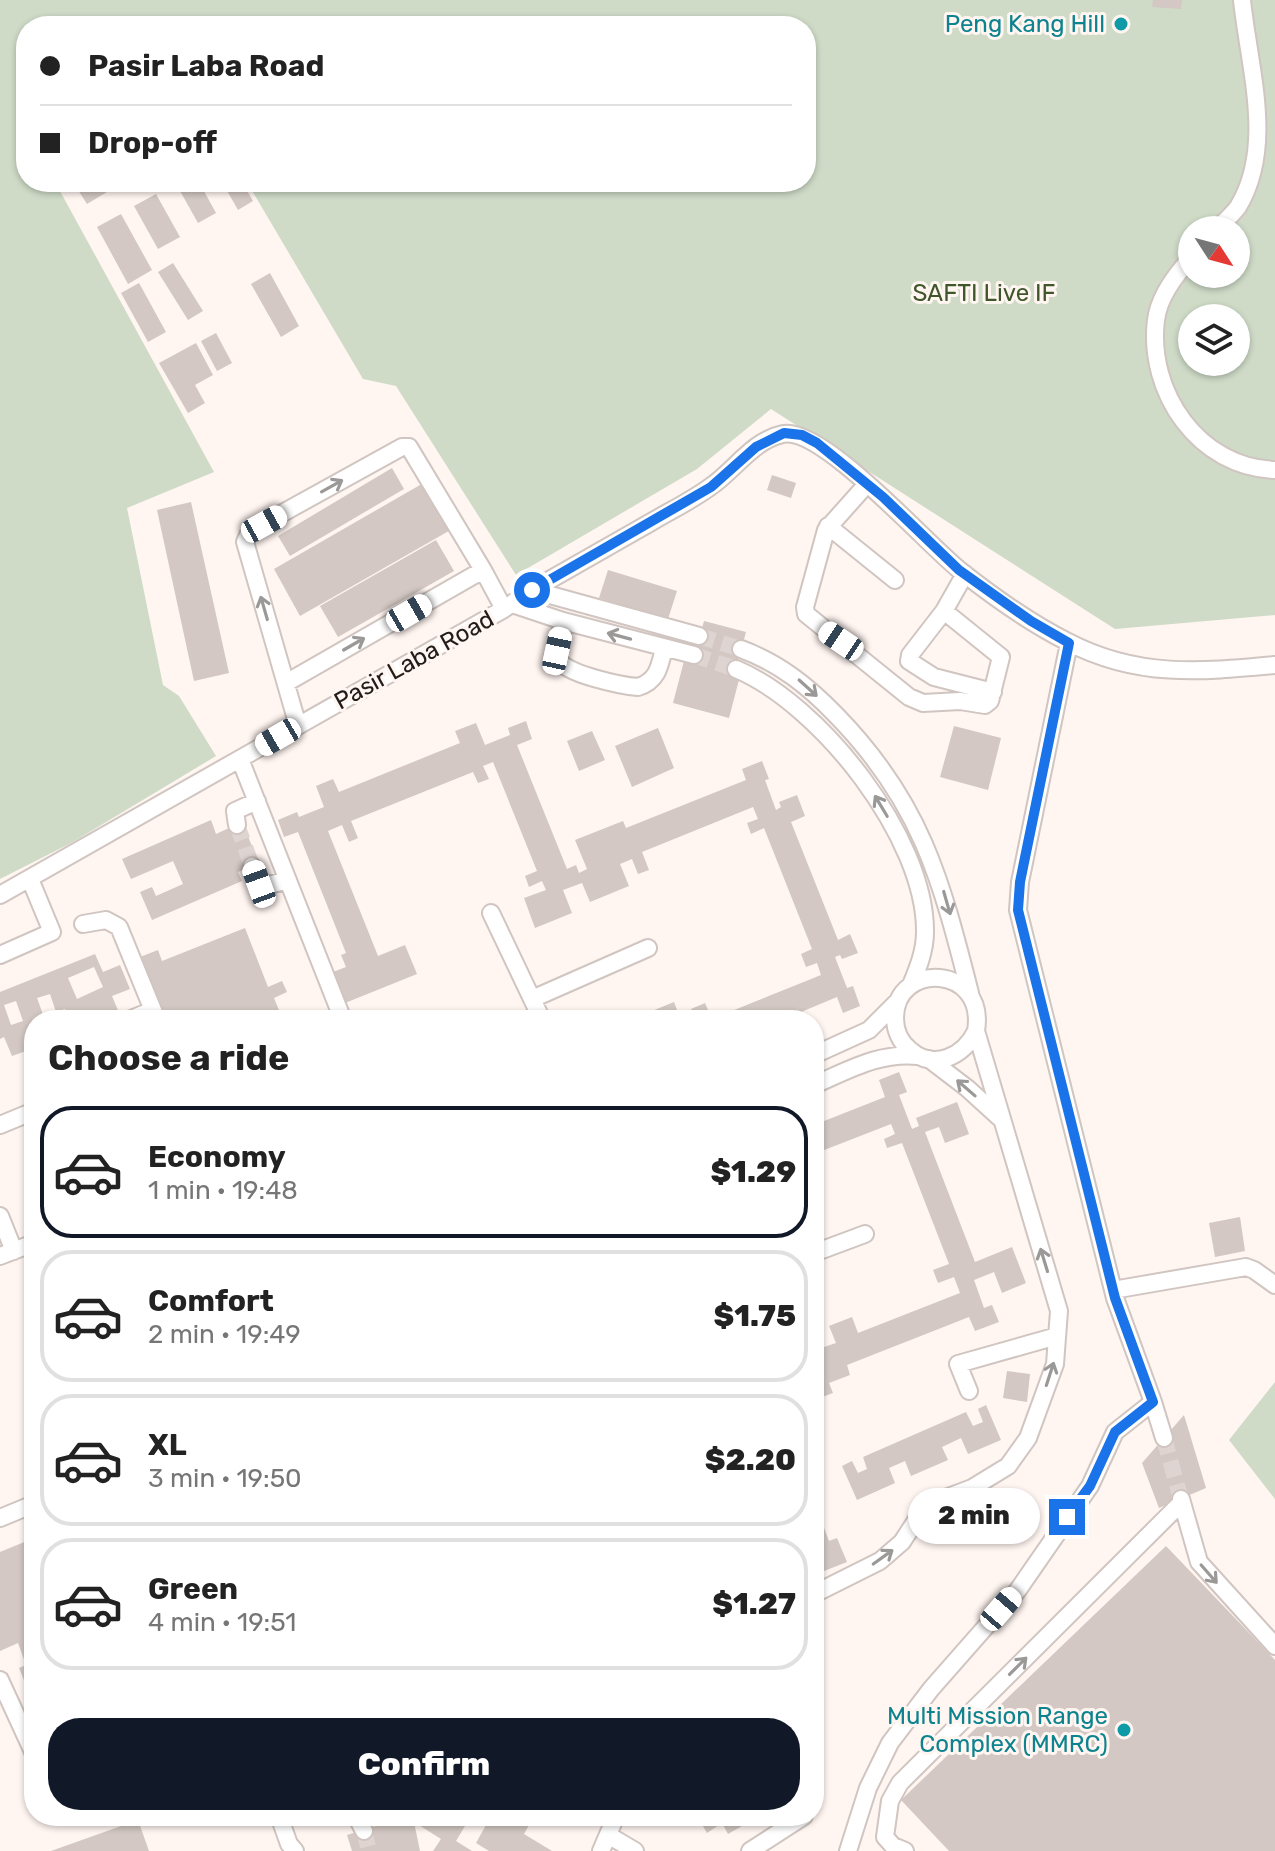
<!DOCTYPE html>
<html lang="en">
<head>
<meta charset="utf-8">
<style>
  body { margin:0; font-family:Rubik,sans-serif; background:#f6f6f6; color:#222; height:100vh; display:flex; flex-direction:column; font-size:30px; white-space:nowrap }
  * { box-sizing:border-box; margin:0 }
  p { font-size:26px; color:#767676 }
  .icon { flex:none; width:44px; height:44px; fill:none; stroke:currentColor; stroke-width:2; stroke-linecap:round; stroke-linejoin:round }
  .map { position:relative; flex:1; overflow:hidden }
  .side { position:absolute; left:24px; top:1010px; width:800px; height:816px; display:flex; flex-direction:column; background:#fff; border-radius:32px; box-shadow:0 2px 6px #0004 }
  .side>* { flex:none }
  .banner { position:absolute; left:16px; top:16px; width:800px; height:176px; border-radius:32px; box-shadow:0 2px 6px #0004; display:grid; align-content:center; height:176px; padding:0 24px; background:#fff }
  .needle { width:52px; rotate:126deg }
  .buttons { position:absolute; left:1178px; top:216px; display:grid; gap:16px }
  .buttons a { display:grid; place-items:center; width:72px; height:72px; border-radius:50%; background:#fff; box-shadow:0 2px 6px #0004; font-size:40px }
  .end { position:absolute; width:36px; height:36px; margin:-18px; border:10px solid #1a73e8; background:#fff; box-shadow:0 0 0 4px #fff }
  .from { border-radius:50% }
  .bubble { position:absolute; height:56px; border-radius:28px; background:#fff; box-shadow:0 2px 6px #0004; font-size:26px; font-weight:800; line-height:56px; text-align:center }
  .car { position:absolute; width:24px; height:48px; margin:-24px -12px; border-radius:10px; box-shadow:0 0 6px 2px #0007; background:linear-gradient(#fff 24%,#345 0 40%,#fff 0 76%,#345 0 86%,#fff 0) }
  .banner b { display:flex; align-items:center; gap:28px; height:76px; font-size:30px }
  .banner b+b { border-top:2px solid #e0e0e0 }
  .banner i { width:20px; height:20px; background:#222 }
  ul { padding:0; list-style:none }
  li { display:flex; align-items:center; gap:24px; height:132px; margin:0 16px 12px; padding:0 8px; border:4px solid #e0e0e0; border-radius:32px }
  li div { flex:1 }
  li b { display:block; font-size:30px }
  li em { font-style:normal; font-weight:800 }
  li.current { border-color:#111827 }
  li>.icon { width:72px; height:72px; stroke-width:1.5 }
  h2 { padding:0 24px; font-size:36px; line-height:96px }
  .button { display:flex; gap:16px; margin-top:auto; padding:16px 24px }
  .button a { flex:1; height:92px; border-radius:32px; background:#111827; color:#fff; font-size:32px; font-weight:800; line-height:92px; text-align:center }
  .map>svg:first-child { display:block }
</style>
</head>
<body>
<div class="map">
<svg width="1275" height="1851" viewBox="0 0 1275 1851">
  <rect width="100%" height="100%" fill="#fff5f1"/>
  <path fill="#cfdbc7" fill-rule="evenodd" d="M0,0h1275v615l-160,14 -344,-220 -74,60 -181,106 -120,-189 -33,-7 -116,-197h559v-156h-780v156h29l159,290 -87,36 36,177 16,11 37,60 -143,86 -73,37zM1192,230h44v44h-44zM1192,318h44v44h-44z
    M1275,1382v117l-46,-59z"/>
  <path fill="#d3c8c3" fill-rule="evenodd" d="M1153,0h29l-1,9 -29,-2z
    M73,182h28l6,10 -20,12z
    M175,182h24l17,31 -18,10z
    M222,182h20l11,19 -15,9z
    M156,194l24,43 -22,12 -24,-43z
    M121,214l31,56 -24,14 -31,-57z
    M173,263l30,48 -15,9 -30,-48z
    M270,273l29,53 -18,11 -30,-53z
    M139,283l27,49 -18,10 -27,-49z
    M216,333l16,30 -15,8 -16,-30z
    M196,343l17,32 -18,10 10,18 -17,10 -29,-50z
    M392,468l12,21 -114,67 -12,-20z
    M772,475l24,8 -5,15 -24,-8z
    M427,481l27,47 -154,88 -26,-47z
    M191,502l38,171 -35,8 -37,-171z
    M436,540l18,31 -116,66 -18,-31z
    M608,570l69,21 -9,28 -69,-21z
    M704,621l42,11 -12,43 6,1 -11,42 -56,-15 11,-42 8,3z
    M526,721l6,18 -15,6 50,124 9,-4 3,8 8,-4 -12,-29 48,-19 3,7 120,-48 -4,-11 20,-8 7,18 -4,1 11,30 5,-3 -2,-5 18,-7 8,21 -14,6 47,118 12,-6 8,19 -16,6 -2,-4 -5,2 12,31 6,-2 7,20 -17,7 -6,-16 -55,23h-87l-4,-11 14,-6 7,16 109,-44 -4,-12 -11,4 -5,-13 11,-5 -48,-121 -13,6 -4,-11 11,-4 -5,-12 -111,45 7,18 -11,4 -6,-15 -12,5 9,22 -39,16 -8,-19 -19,7 9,23 -37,15 -11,-30 22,-8 -4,-9 -13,6 -4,-11 12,-5 -44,-109 -10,4 6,13 -11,4 -5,-11 -122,49 7,17 -9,4 -7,-17 -14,6 50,125 27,-11 12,29 -72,29 -12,-31 13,-5 -5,-12 5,-2 -48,-121 -14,5 -6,-17 19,-8 2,5 25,-10 -8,-21 17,-7 6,13 121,-49 -5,-12 21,-8 9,22 25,-10 -2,-7z
    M954,726l47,12 -13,52 -48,-13z
    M658,728l16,40 -42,19 -17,-41z
    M592,731l13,29 -26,11 -12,-30z
    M211,820l5,14 26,-12 17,41 -21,9 4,9 -90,39 -12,-28 12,-5 4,9 27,-12 -10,-23 -42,18 -9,-20z
    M245,928l23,59 14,-6 5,11 -13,6 9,22h-118l-25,-63 18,-7 4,11z
    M95,954l8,18 17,-7 10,24 -18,7 8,19 -11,5h-41l-3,-11 -9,3 -6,-18 -13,4 8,22h-11v51l-8,-20 -14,5 -8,-19 -4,2v-47zM94,967l9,20 -26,12 -9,-21zM16,1001l7,20 -12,4 -7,-20z
    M674,1002l7,18h-45l-1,-2z
    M899,1072l8,20 -8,3 13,34 7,-3 -3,-8 41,-16 12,32 -24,9 -6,-16 -14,5 50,130 37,-15 14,36 -24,10 -8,-21 -20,8 10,28 8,-3 7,17 -24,9 -6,-14 -122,48 3,10 -21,8 4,10 -19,7v-70l7,18 15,-5 -7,-17 23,-9 6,16 102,-40 -6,-16 -16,6 -5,-13 16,-6 -47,-121 -15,5 -3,-9 11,-5 -4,-10 -77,30v-29l71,-28 -6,-17z
    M1240,1217l5,34 -30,6 -6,-34z
    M1007,1371l23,3 -3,28 -24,-4z
    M986,1405l15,35 -33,14 -7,-16 -19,9 6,13 -37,16 -6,-15 -16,7 6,15 -38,17 -15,-34 10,-5 6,12 9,-4 -4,-12 103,-45 7,14 10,-4 -5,-13z
    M1184,1415l22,73 -47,20 -17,-45z
    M814,1478l9,23 -8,3 14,37 8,-3 10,24 -33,13z
    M34,1538v90l-2,1 2,6v70l-15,-37 7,-3 -8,-22 -18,8v-99z
    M1166,1546l109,114v191h-326l-48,-51z
    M408,1816h63l-15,25 16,10h-39l8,-12 -27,-17 6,29h-68l-5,-16z
    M491,1816h43l-10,18 28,17h-63l-13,-8z
    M697,1816h39l6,10 -14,8 -6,-11 -15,10z
    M138,1820l11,31h-98z"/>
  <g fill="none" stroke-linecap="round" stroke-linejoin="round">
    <path stroke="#ded4d1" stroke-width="16" stroke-dasharray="16 8" stroke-linecap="butt" d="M699,636l42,13
      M694,655l42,14
      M237,825l15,41
      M1164,1438l17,61
      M364,1831l5,20"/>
    <g stroke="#d0c5c0" stroke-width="20">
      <path id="minor" d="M1216,230c7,-7 16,-15 22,-23 37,-61 11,-139 4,-207
        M1192,257c-16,17 -33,39 -36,63 -9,72 43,148 119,150
        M867,484l-41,46 -21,77 1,7 103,83 14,6 37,-2 25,4 5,-4 11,-44 -57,-46
        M828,526l67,54
        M965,574l-21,37 -34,44 -1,6 25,16 59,15
        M532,590l167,46
        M512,604l51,17 131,34
        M563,621c-2,12 -9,28 -4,39 6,14 64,26 79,27 20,-6 22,-22 26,-39
        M1069,643l-49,239 -2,28 97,388 38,104 11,36
        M741,649c38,14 67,37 95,66 85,87 105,164 134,278
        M736,669c84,35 190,169 189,263 0,19 -7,36 -14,53
        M286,683l197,-113
        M298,726l-53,-184 5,-11 152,-84h7l74,123 21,39
        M240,759l103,261
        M237,825l-2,-14 22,-10
        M252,866l9,21 27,-7
        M0,895l504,-286 28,-19c40,-23 80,-46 121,-69 19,-11 39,-21 57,-34 24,-16 43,-47 73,-53 40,-8 145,112 179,138 33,26 68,51 106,70 69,36 132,30 207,23
        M491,913l51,107
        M83,924l23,-4 13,7 38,93
        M0,955l52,-23 -22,-53
        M532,999l116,-51
        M129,1020l24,-10
        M814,1055l55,-25 27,-27
        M929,1059l38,29 33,30
        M814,1085c35,-15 65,-33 104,-29
        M0,1125l34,-14
        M0,1216l14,35
        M814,1253l51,-19
        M0,1256l34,-13
        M1113,1290l133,-23 8,3 21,15
        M969,1391l-11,-27 99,-28
        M1181,1499l18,63 76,84
        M0,1518l34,-14
        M814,1594l66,-33 22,-19 15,-23 23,-19 32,-12 36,-22 20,-28 27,-74 4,-53 -83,-280c11,-67 -81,-70 -81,-13 0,12 5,24 15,32 24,21 54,6 66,-19
        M0,1680l34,74
        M279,1816l10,28 6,7
        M356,1816l8,15
        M608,1835l27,16
        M601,1851l15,-35
        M750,1851l54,-35
        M848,1851l20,-63 22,-45 41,-54 87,-99 72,-104 25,-54 38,-30
        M905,1851l-12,-5 -8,-9 5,-36 10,-18 282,-281"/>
    </g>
    <use href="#minor" stroke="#fff" stroke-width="16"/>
  </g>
  <defs><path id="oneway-shaft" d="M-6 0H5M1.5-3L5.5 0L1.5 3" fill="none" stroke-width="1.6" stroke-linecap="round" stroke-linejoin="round" transform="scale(2)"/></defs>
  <g stroke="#9b9998">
    <use href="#oneway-shaft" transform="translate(332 486) rotate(-29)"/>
    <use href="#oneway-shaft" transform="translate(264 608) rotate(-106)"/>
    <use href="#oneway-shaft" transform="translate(619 636) rotate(-165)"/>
    <use href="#oneway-shaft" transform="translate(354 644) rotate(-30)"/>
    <use href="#oneway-shaft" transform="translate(808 688) rotate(42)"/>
    <use href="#oneway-shaft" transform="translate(881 806) rotate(-121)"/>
    <use href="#oneway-shaft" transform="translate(947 903) rotate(74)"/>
    <use href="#oneway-shaft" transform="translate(966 1088) rotate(-139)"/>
    <use href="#oneway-shaft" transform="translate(1044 1260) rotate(-107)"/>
    <use href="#oneway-shaft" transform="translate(1050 1374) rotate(-72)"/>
    <use href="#oneway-shaft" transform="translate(883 1557) rotate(-36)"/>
    <use href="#oneway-shaft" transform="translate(1209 1574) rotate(49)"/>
    <use href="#oneway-shaft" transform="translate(1018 1666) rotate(-45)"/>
  </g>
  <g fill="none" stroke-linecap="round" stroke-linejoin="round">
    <path stroke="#1a73e8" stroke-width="10" d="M532,590l179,-103 45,-40 28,-14 18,2 15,8 66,54 76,73 72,51 38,22 -49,239 -2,28 97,388 38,104 -38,30 -25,54 -23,31"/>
  </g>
  <g fill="#0f9aa8" stroke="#fff5f1" stroke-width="3">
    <circle cx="1121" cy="24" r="8"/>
    <circle cx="1124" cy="1730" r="8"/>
  </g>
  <g text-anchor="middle" stroke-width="6" stroke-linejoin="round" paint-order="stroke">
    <g font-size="24" fill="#0d838f" stroke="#fff5f1" text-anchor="end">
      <text x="1105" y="32">Peng Kang Hill</text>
      <text x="1108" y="1724">Multi Mission Range<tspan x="1108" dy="28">Complex (MMRC)</tspan></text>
    </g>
    <g font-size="24" fill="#3f562b" stroke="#fff5f1">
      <text x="984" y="301">SAFTI Live IF</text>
    </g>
    <g font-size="24" fill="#201c1a" stroke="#fff5f1">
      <text transform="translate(414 660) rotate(-29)" y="8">Pasir Laba Road</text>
    </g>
  </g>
</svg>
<div class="buttons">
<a><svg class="needle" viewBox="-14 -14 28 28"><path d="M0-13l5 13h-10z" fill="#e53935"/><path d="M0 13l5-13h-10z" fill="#767676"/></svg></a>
<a><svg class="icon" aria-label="layers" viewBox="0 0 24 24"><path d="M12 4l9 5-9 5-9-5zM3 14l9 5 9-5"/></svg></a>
</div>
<i class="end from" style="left:532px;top:590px"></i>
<i class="end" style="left:1067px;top:1517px"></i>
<div class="bubble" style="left:908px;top:1488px;width:132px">2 min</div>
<i class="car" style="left:264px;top:524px;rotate:61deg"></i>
<i class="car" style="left:409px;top:613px;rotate:60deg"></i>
<i class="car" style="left:841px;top:641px;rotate:304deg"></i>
<i class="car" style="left:557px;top:651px;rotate:12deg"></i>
<i class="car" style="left:278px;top:737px;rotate:240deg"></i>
<i class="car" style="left:259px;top:884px;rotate:340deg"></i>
<i class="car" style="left:1001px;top:1609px;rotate:41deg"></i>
<div class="banner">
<b><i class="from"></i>Pasir Laba Road</b>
<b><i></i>Drop-off</b>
</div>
<section class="side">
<h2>Choose a ride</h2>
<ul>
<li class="current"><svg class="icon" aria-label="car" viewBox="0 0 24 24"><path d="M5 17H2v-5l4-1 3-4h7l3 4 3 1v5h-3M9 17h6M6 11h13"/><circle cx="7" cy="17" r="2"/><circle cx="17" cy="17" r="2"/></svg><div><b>Economy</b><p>1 min · 19:48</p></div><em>$1.29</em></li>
<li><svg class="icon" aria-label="car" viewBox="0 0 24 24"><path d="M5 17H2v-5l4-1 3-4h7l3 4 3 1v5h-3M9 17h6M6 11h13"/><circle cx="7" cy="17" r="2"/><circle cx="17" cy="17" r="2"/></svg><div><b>Comfort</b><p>2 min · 19:49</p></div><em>$1.75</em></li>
<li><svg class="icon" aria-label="car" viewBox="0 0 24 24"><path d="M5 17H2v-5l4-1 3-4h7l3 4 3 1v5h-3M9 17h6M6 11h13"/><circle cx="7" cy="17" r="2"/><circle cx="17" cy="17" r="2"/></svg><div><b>XL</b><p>3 min · 19:50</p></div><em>$2.20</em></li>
<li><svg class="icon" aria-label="car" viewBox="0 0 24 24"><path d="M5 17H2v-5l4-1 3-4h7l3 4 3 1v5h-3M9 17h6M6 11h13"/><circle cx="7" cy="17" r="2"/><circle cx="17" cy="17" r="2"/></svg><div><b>Green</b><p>4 min · 19:51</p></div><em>$1.27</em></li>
</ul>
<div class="button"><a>Confirm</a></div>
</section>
</div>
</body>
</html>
